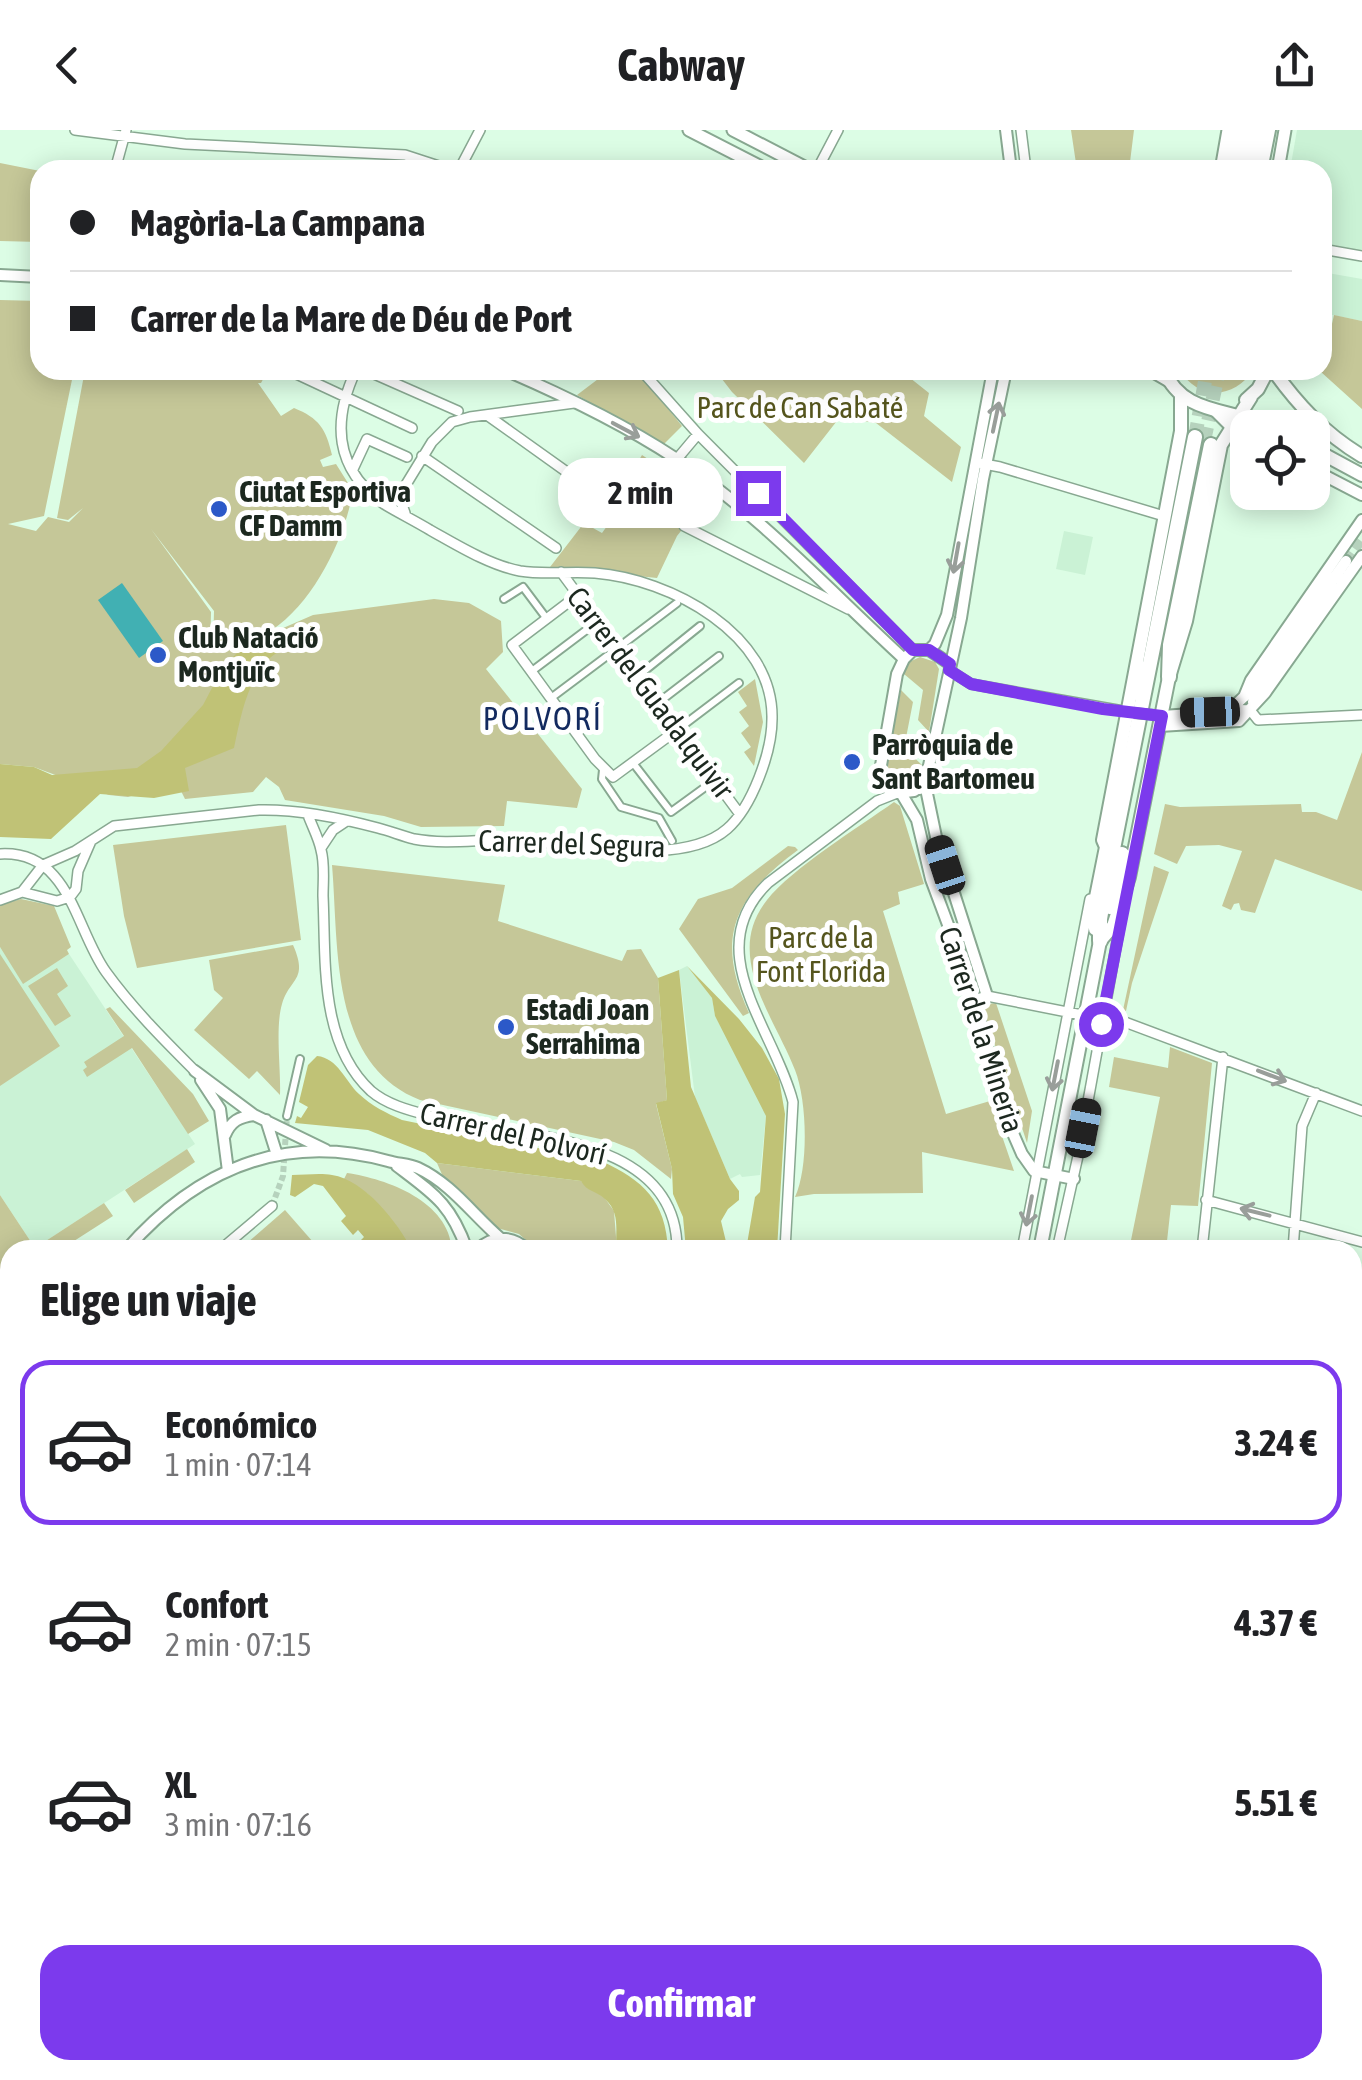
<!DOCTYPE html>
<html lang="es">
<head>
<meta charset="utf-8">
<style>
  body { margin:0; font-family:"Asap Condensed",sans-serif; background:#f2f2f2; color:#202124; height:100vh; display:flex; flex-direction:column; font-size:38px; white-space:nowrap }
  * { box-sizing:border-box; margin:0 }
  p { font-size:32px; color:#757577 }
  .icon { flex:none; width:55px; height:55px; fill:none; stroke:currentColor; stroke-width:2; stroke-linecap:round; stroke-linejoin:round }
  .map { position:relative; flex:1; overflow:hidden }
  .details { position:absolute; left:0px; top:1110px; width:1362px; height:840px; display:flex; flex-direction:column; background:#fff; border-radius:30px 30px 0 0; box-shadow:0 5px 25px #0003 }
  .details>* { flex:none }
  .hud { position:absolute; left:30px; top:30px; width:1302px; height:220px; border-radius:30px; box-shadow:0 5px 25px #0003; display:grid; align-content:center; height:220px; padding:0 40px; background:#fff }
  .fabs { position:absolute; left:1230px; top:280px; display:grid; gap:20px }
  .fabs a { display:grid; place-items:center; width:100px; height:100px; border-radius:20px; background:#fff; box-shadow:0 5px 25px #0003; font-size:50px }
  .end { position:absolute; width:45px; height:45px; margin:-22px; border:12px solid #7c3aed; background:#fff; box-shadow:0 0 0 5px #fff }
  .from { border-radius:50% }
  .bubble { position:absolute; height:70px; border-radius:30px; background:#fff; box-shadow:0 5px 25px #0003; font-size:32px; font-weight:700; line-height:70px; text-align:center }
  .car { position:absolute; width:30px; height:60px; margin:-30px -15px; border-radius:12px; box-shadow:0 0 8px 2px #0007; background:linear-gradient(#222 24%,#8ab4d8 0 40%,#222 0 76%,#8ab4d8 0 86%,#222 0) }
  .hud b { display:flex; align-items:center; gap:35px; height:95px; font-size:38px }
  .hud b+b { border-top:2px solid #e0e0e0 }
  .hud i { width:25px; height:25px; background:#202124 }
  ul { padding:0; list-style:none }
  li { display:flex; align-items:center; gap:30px; height:165px; margin:0 20px 15px; padding:0 20px; border:5px solid transparent; border-radius:30px }
  li div { flex:1 }
  li b { display:block; font-size:38px }
  li em { font-style:normal; font-weight:700 }
  li.selected { border-color:#7c3aed }
  li>.icon { width:90px; height:90px; stroke-width:1.5 }
  h2 { padding:0 40px; font-size:45px; line-height:120px }
  .cta { display:flex; gap:20px; margin-top:auto; padding:20px 40px }
  .cta a { flex:1; height:115px; border-radius:30px; background:#7c3aed; color:#fff; font-size:40px; font-weight:700; line-height:115px; text-align:center }
  header { display:flex; justify-content:space-between; align-items:center; height:130px; padding:0 40px; background:#fff; font-size:45px; font-weight:700 }
  .map>svg:first-child { display:block }
</style>
</head>
<body>
<header><svg class="icon" aria-label="back" viewBox="0 0 24 24"><path d="M15 5l-7 7 7 7"/></svg>Cabway<svg class="icon" aria-label="share" viewBox="0 0 24 24"><path d="M12 15V3M7 8l5-5 5 5M5 13v7h14v-7"/></svg></header>
<div class="map">
<svg width="1362" height="1950" viewBox="0 0 1362 1950">
  <rect width="100%" height="100%" fill="#dcfde5"/>
  <path fill="#caf2d5" d="M1297,0h65v121l-39,-8 -1,-73h-32z
    M1322,142l40,7v42l-39,-8z
    M1064,401l29,6 -8,38 -29,-6z
    M0,817l23,36 46,-29 126,190 -160,104 -35,-53z
    M687,836l25,32 3,18 49,90 2,10 -6,59 -18,2 -2,-3 -10,5 -35,-82 -16,-127z
    M25,1940h326l1,10h-333z"/>
  <path fill="#c5c798" d="M1071,0h63l-5,40h-52z
    M0,33l40,8v71l-40,-1z
    M0,170l40,1v69h34l-30,146 -36,8 28,7 12,-14 21,5 14,-14 -15,12 -11,-2 28,-148h183l-7,13h-3l23,33 13,-8c25,10 32,21 38,47l-12,5 3,7 13,-3 17,27c-8,47 -39,111 -81,139 -15,10 -41,13 -59,19l1,-38 -63,-82 60,83 -1,40 64,-20 39,-17 121,-16 35,4 32,18 2,31 -17,17 96,120 -5,19 -70,-7 -3,25 -83,1 -37,-11 -99,-16 -6,-13 -13,-10 -13,15 -68,7 -14,-28 -14,17 -29,9 -19,-2 -75,-28 -34,-3z
    M1334,185l28,6v88l-41,-37 2,-26h4z
    M610,240h27l45,56 -18,18 -87,-49z
    M715,240h185l29,23 -5,23 37,31 -9,35 -76,-59 -36,-6 -36,46 -72,-71z
    M1180,240h73c-18,29 -55,31 -73,0z
    M642,325l65,43 -30,38 -20,42 -107,-11 34,-44 18,10 13,-18 2,-17z
    M920,527l15,5 4,7 -10,63 -11,-12 5,-30 -19,-16 5,-12z
    M755,549l8,43 -9,44 -10,-14 7,-5 -10,-14 8,-7 -10,-14 8,-6 -9,-14z
    M901,560l12,12 -9,46 18,17 -4,15 -16,6 -12,-6 -4,-13z
    M1362,622v139l-87,-32 -20,54 -14,-3 -2,-7 -5,1 -3,6 -9,-4 20,-55 -23,-6 -33,1 -9,18 -23,-10 11,-50 15,3 121,-3 1,8h14l21,8z
    M894,672l6,4 24,78 -26,8 2,12 -17,7 63,203 44,-13 24,70 -92,-19 1,41 -109,1 -19,3c14,-30 12,-97 0,-127 -21,-54 -72,-115 -28,-170 24,-31 92,-73 127,-98z
    M286,695l15,115 -164,28 -13,-52 -11,-71z
    M788,716l7,1 3,3c-65,48 -83,88 -49,163l-6,3 -64,-87 19,-30 34,-11z
    M332,735l173,20 -7,36 124,40 5,-11 14,-1 17,29 9,122 -11,4 16,65 -1,10 -37,-29 -20,-8 -194,-42c-91,-36 -81,-153 -88,-235z
    M1154,736l15,6 -37,111 -6,28 -3,-1z
    M21,769l33,7 17,41 -4,3 2,4 -46,30 -23,-37v-42z
    M293,815c16,36 -4,33 -11,59 -7,24 -1,65 -2,91l-23,-24 -8,8 -55,-49 29,-32 -9,-8 -5,-30z
    M0,824l60,92 -60,40z
    M57,838l11,18 -11,8 14,22 -16,10 -27,-40z
    M996,873l36,108 -5,32 -43,-131 4,-8z
    M110,877l83,87 16,27 -21,13 -56,-86 -45,29 -4,-7 4,-3 -3,-5 40,-26 -18,-27z
    M1170,917l42,16 -14,143 -27,-1 -5,45h-37l31,-153 -51,-10 5,-30 54,11z
    M187,1019l8,13 -61,41 -9,-13z
    M437,1033l144,18 23,16 10,14 3,39h-80l-18,-16 -22,-6 -9,-7 -44,-42z
    M347,1043c40,6 102,28 105,77h-40l-44,-56 -24,-15z
    M0,1065l35,53 69,-45 9,13 -53,34h-50v15l-10,5z
    M285,1080l35,40h-81z"/>
  <path fill="#c0c276" d="M291,505l10,4c-11,7 -27,13 -35,23 -20,23 -26,58 -32,86l-49,20 4,23 -35,7 -54,-4 -49,45 -51,-2v-73l34,3 18,8 85,-7 24,-17 42,-46 20,-38 19,-19z
    M687,836l52,53 23,29 17,31 6,35 -8,136h-31l9,-53 5,-5 6,-76 -51,-100 -3,-18z
    M679,840l12,117 39,92 9,12v9l-11,9 -7,12 7,29h-42l-3,-33 -10,-23 -1,-25 -16,-66 11,-3 -9,-122z
    M317,926c21,2 28,25 42,38 13,12 27,19 43,26l199,41c42,19 65,40 67,89h-51c-3,-16 5,-36 -12,-51 -10,-9 -18,-7 -24,-18l-144,-18 -12,-10 -57,-23 -73,-7 2,-7 4,2 7,-11 -9,-5 9,-37z
    M292,1045c13,0 28,-2 40,0 33,5 66,48 80,75h-47l-6,-8 5,-5 -6,-7 -5,5 -12,-14 5,-5 -23,-30 -9,-2 -19,13 -5,-2z
    M10,1490v140l-10,4v-133z
    M0,1720l10,5v113l-9,17z"/>
  <path fill="#41b0b3" d="M122,453l41,58 -24,17 -41,-58z"/>
  <g fill="none" stroke-linecap="round" stroke-linejoin="round">
    <path stroke="#b6d2bd" stroke-width="6" stroke-dasharray="6 3" stroke-linecap="butt" d="M272,1076l11,-30 4,-60"/>
    <path stroke="#b6d2bd" stroke-width="10" stroke-dasharray="10 5" stroke-linecap="butt" d="M1346,431l16,-22"/>
    <path stroke="#b6d2bd" stroke-width="14" stroke-dasharray="14 7" stroke-linecap="butt" d="M1195,307l12,-67
      M1204,311l15,-71"/>
    <g stroke="#88a891" stroke-width="10">
      <path id="pedestrian" d="M504,469l19,-12 24,32
        M623,514l54,-41
        M532,541l57,-43
        M643,542l57,-46
        M551,568l56,-42
        M663,569l56,-43
        M677,600l62,-47
        M633,633l38,49 44,-32
        M603,640l-1,9 19,28 38,11 13,23
        M287,986l13,-57
        M536,1950l3,-10
        M1186,1950l15,-10"/>
    </g>
    <g stroke="#88a891" stroke-width="12">
      <path id="minor" d="M75,0l110,14 220,11 46,15
        M1021,0l5,40
        M115,40l11,-40
        M459,40l21,-40
        M817,40l21,-40
        M1322,119l40,7
        M365,240l93,41
        M641,240l57,64 215,216
        M290,241l122,57
        M487,285l119,85
        M422,326l134,92
        M677,329l21,-25
        M979,333l21,4 164,49
        M353,339l14,-30 40,18
        M405,383l-6,-17 33,-54 20,-20 18,-5 104,-14
        M684,396l164,83
        M561,442l178,241
        M578,465l-66,50 83,114 18,18 64,-47
        M949,540l22,14 158,28
        M1231,579l19,1 8,10 104,-5
        M308,685c4,11 11,24 13,35 4,14 2,31 2,46 3,64 -4,147 48,195 15,13 37,19 56,24 84,22 251,16 250,135
        M321,718l12,-18 12,-8
        M0,724c70,-4 75,75 106,118 26,36 58,68 89,99
        M43,735l32,-14 39,-25 145,-16c38,-1 82,8 119,18 12,3 24,8 36,11 33,6 66,0 98,1 58,1 168,30 215,-11 25,-22 45,-77 45,-110 2,-85 -102,-140 -177,-146 -24,-2 -51,2 -75,-2 -31,-6 -63,-26 -90,-41 -15,-9 -31,-17 -46,-26 -50,-35 -52,-83 -28,-134
        M22,762l35,9 13,-4
        M70,767l6,-8 2,-18 13,-30
        M0,770l22,-8 21,-27
        M973,870l14,-4 115,23 12,-1 248,93
        M1206,1070l156,42
        M220,1120l52,-44
        M785,1120l8,-148c-19,-74 -95,-151 -25,-219l109,-82 20,-8
        M1022,1120l68,-351
        M1057,1120l21,-94 44,-242
        M1202,1120l21,-193
        M1293,1120l9,-124 14,-33
        M1352,1299l10,-36
        M1352,1310l10,6
        M1352,1510l10,4
        M1352,1603l10,4
        M0,1680l10,-5
        M1352,1698l10,15
        M1352,1841l10,-6
        M1352,1925l10,15
        M407,1940l50,10
        M665,1940l12,7
        M823,1940l12,10
        M1133,1940l6,10
        M1246,1940l6,10
        M764,1950l4,-10
        M860,1950l2,-10
        M896,1950l2,-10
        M1070,1950l7,-10"/>
    </g>
    <g stroke="#88a891" stroke-width="14">
      <path id="tertiary" d="M1006,0l5,40
        M0,145l40,2
        M505,240c58,25 117,53 170,88 84,56 155,133 229,201
        M1216,282l15,15 17,9
        M1312,339l50,26
        M929,520l6,-6 12,-29 46,-245
        M950,534l-21,-14h-16l-9,9 -7,15 -17,97 4,10 13,12 17,-2 11,-7 36,-166 22,-139 23,-109
        M1244,567l7,-17 111,-160
        M1253,572l7,-19 86,-122
        M1162,586l59,-4 10,-3 17,-16
        M1160,596l79,-5 26,-28 97,-137
        M925,654l11,53 51,159
        M901,663l16,27 14,59 38,102 39,141 14,32 12,17 40,8
        M195,941l59,44 72,35
        M201,950l19,29 8,62
        M266,990l11,35
        M225,1005c6,-14 14,-18 29,-20
        M397,1036c37,28 54,38 70,84
        M126,1120c70,-80 157,-118 262,-89 10,3 21,3 30,7 34,16 55,47 82,70
        M477,1120c16,-15 35,-15 51,0
        M0,1375l10,-11
        M372,1940l1,10"/>
    </g>
    <g stroke="#88a891" stroke-width="15">
      <path id="secondary" d="M689,0l78,40
        M733,0l77,40
        M1221,40l7,-40
        M1278,40l7,-40
        M1150,240l19,11"/>
    </g>
    <g stroke="#88a891" stroke-width="16">
      <path id="primary" d="M1164,240c19,47 68,37 107,58
        M1273,240c25,35 52,64 89,86
        M1246,270l12,-11 10,-19
        M1312,318l50,27
        M1095,799l-1,-22 12,-60 -3,-7 78,-409v-35
        M1040,1120l60,-309 13,-15 16,-49 40,-200 17,-56 35,-176 30,-48
        M877,1950l2,-10"/>
    </g>
    <g stroke="#88a891" stroke-width="18">
      <path id="trunk" d="M1232,40l8,-40
        M1246,40l8,-40
        M1260,40l8,-40
        M1169,547l1,-32 41,-200
        M1133,563l8,-24
        M1110,777l12,-53
        M1100,811v-22l6,-35 89,-447"/>
    </g>
    <use href="#pedestrian" stroke="#fff" stroke-width="6"/>
    <use href="#minor" stroke="#fff" stroke-width="9"/>
    <use href="#tertiary" stroke="#fff" stroke-width="10"/>
    <use href="#secondary" stroke="#fff" stroke-width="11"/>
    <use href="#primary" stroke="#fff" stroke-width="12"/>
    <use href="#trunk" stroke="#fff" stroke-width="14"/>
    <g stroke="#88a891" stroke-width="12" stroke-linecap="butt">
      <path id="minor-bridge" d="M1134,583l20,2"/>
    </g>
    <use href="#minor-bridge" stroke="#fff" stroke-width="9"/>
  </g>
  <defs><path id="oneway-shaft" d="M-6 0H5M1.5-3L5.5 0L1.5 3" fill="none" stroke-width="1.6" stroke-linecap="round" stroke-linejoin="round" transform="scale(2.5)"/></defs>
  <g stroke="#999e9a">
    <use href="#oneway-shaft" transform="translate(996 287) rotate(-78)"/>
    <use href="#oneway-shaft" transform="translate(626 300) rotate(28)"/>
    <use href="#oneway-shaft" transform="translate(956 428) rotate(100)"/>
    <use href="#oneway-shaft" transform="translate(1055 946) rotate(101)"/>
    <use href="#oneway-shaft" transform="translate(1272 946) rotate(21)"/>
    <use href="#oneway-shaft" transform="translate(1029 1081) rotate(101)"/>
    <use href="#oneway-shaft" transform="translate(1255 1082) rotate(-166)"/>
  </g>
  <g fill="none" stroke-linecap="round" stroke-linejoin="round">
    <path stroke="#7c3aed" stroke-width="12" d="M758,363l155,157h16l21,14 -1,6 22,14 132,25 59,7 -61,308"/>
  </g>
  <g fill="#2c59c8" stroke="#fff" stroke-width="4">
    <circle cx="219" cy="379" r="10"/>
    <circle cx="158" cy="525" r="10"/>
    <circle cx="852" cy="632" r="10"/>
    <circle cx="506" cy="897" r="10"/>
  </g>
  <g text-anchor="middle" stroke-width="10" stroke-linejoin="round" paint-order="stroke">
    <g font-size="30" fill="#55551d" stroke="#fff">
      <text x="800" y="288">Parc de Can Sabaté</text>
      <text x="821" y="818">Parc de la<tspan x="821" dy="34">Font Florida</tspan></text>
    </g>
    <g font-size="30" font-weight="bold" fill="#1c281f" stroke="#fff" text-anchor="start">
      <text x="239" y="372">Ciutat Esportiva<tspan x="239" dy="34">CF Damm</tspan></text>
      <text x="178" y="518">Club Natació<tspan x="178" dy="34">Montjuïc</tspan></text>
      <text x="872" y="625">Parròquia de<tspan x="872" dy="34">Sant Bartomeu</tspan></text>
      <text x="526" y="890">Estadi Joan<tspan x="526" dy="34">Serrahima</tspan></text>
    </g>
    <g font-size="30" fill="#1c281f" stroke="#fff">
      <text transform="translate(650 563) rotate(53)" y="10">Carrer del Guadalquivir</text>
      <text transform="translate(572 714) rotate(2)" y="10">Carrer del Segura</text>
      <text transform="translate(981 900) rotate(72)" y="10">Carrer de la Mineria</text>
      <text transform="translate(513 1004) rotate(13)" y="10">Carrer del Polvorí</text>
    </g>
    <g font-size="32" letter-spacing="2.5" fill="#132a5f" stroke="#fff">
      <text x="543" y="600">POLVORÍ</text>
    </g>
  </g>
</svg>
<div class="fabs">
<a><svg class="icon" aria-label="locate" viewBox="0 0 24 24"><circle cx="12" cy="12" r="6"/><path d="M12 2v4M12 18v4M2 12h4M18 12h4"/></svg></a>
</div>
<i class="end from" style="left:1101px;top:894px"></i>
<i class="end" style="left:758px;top:363px"></i>
<div class="bubble" style="left:558px;top:328px;width:165px">2 min</div>
<i class="car" style="left:1210px;top:582px;rotate:268deg"></i>
<i class="car" style="left:945px;top:735px;rotate:342deg"></i>
<i class="car" style="left:1083px;top:998px;rotate:11deg"></i>
<div class="hud">
<b><i class="from"></i>Magòria-La Campana</b>
<b><i></i>Carrer de la Mare de Déu de Port</b>
</div>
<section class="details">
<h2>Elige un viaje</h2>
<ul>
<li class="selected"><svg class="icon" aria-label="car" viewBox="0 0 24 24"><path d="M5 17H2v-5l4-1 3-4h7l3 4 3 1v5h-3M9 17h6M6 11h13"/><circle cx="7" cy="17" r="2"/><circle cx="17" cy="17" r="2"/></svg><div><b>Económico</b><p>1 min · 07:14</p></div><em>3.24 €</em></li>
<li><svg class="icon" aria-label="car" viewBox="0 0 24 24"><path d="M5 17H2v-5l4-1 3-4h7l3 4 3 1v5h-3M9 17h6M6 11h13"/><circle cx="7" cy="17" r="2"/><circle cx="17" cy="17" r="2"/></svg><div><b>Confort</b><p>2 min · 07:15</p></div><em>4.37 €</em></li>
<li><svg class="icon" aria-label="car" viewBox="0 0 24 24"><path d="M5 17H2v-5l4-1 3-4h7l3 4 3 1v5h-3M9 17h6M6 11h13"/><circle cx="7" cy="17" r="2"/><circle cx="17" cy="17" r="2"/></svg><div><b>XL</b><p>3 min · 07:16</p></div><em>5.51 €</em></li>
</ul>
<div class="cta"><a>Confirmar</a></div>
</section>
</div>
</body>
</html>
